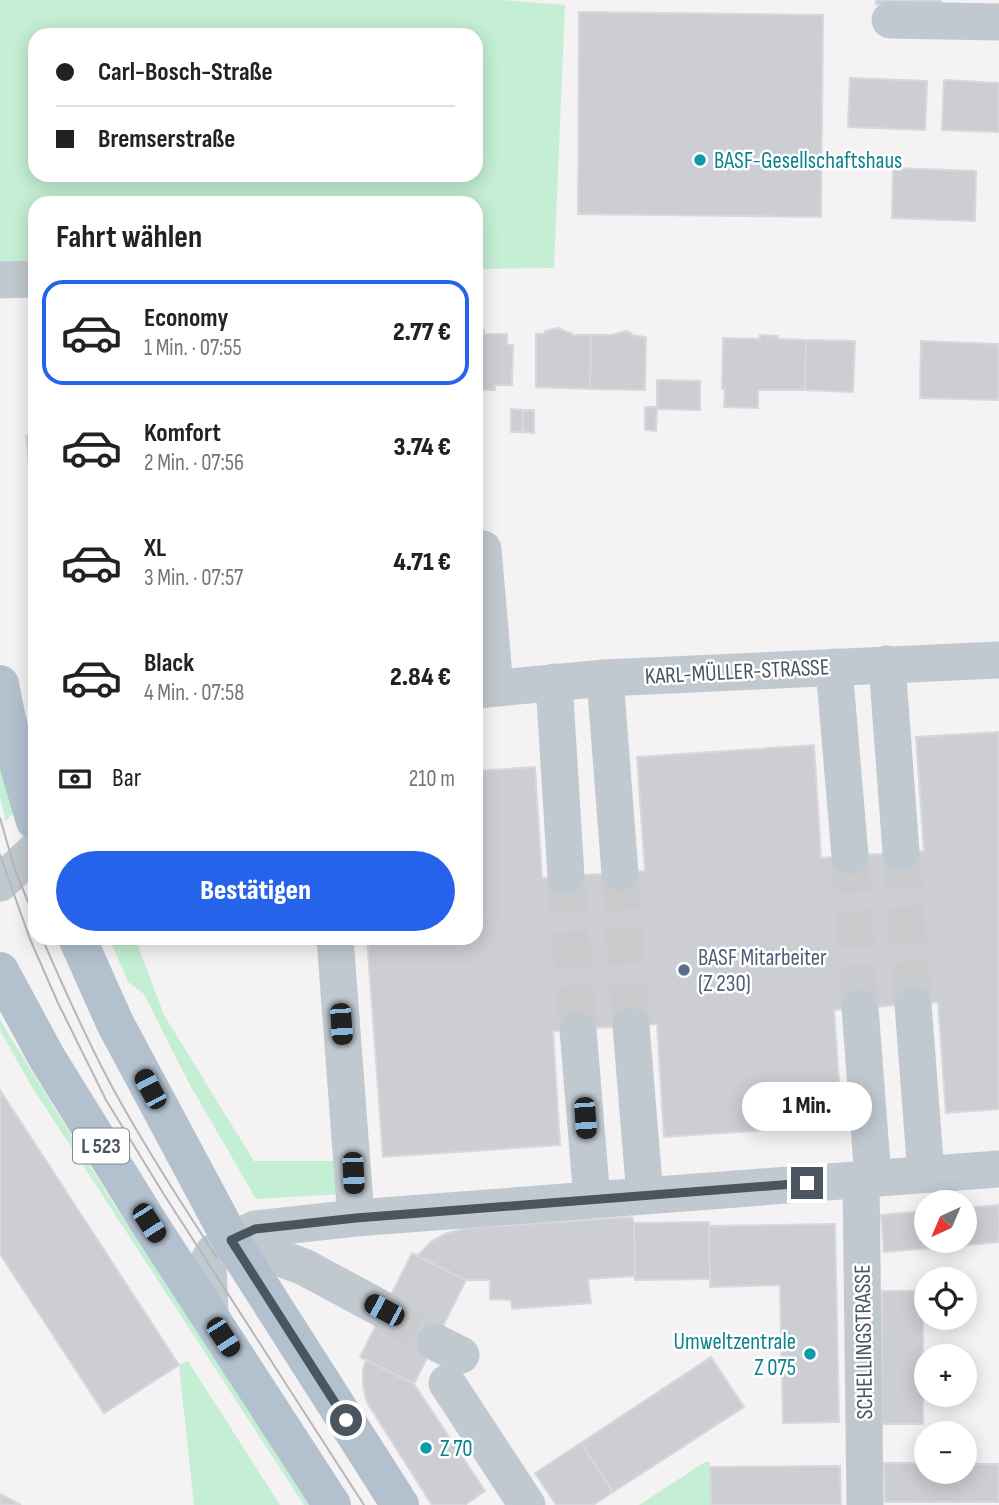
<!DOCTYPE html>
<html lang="de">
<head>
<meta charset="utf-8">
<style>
  body { margin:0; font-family:"Sofia Sans Condensed",sans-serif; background:#f2f2f2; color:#222; height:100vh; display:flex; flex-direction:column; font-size:26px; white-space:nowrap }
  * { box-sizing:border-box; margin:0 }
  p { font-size:23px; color:#767676 }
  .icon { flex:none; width:38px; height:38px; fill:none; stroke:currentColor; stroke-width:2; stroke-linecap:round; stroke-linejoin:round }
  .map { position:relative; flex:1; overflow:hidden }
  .sheet { position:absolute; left:28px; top:196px; width:455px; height:749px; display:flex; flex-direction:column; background:#fff; border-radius:21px; box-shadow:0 4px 18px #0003 }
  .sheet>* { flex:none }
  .top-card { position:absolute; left:28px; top:28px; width:455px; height:154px; border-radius:21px; box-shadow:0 4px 18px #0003; display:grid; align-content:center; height:154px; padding:0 28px; background:#fff }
  .needle { width:46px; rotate:224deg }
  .buttons { position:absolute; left:914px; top:1190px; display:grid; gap:14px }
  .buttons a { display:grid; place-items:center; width:63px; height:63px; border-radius:50%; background:#fff; box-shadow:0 4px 18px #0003; font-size:35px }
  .end { position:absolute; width:32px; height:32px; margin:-16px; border:9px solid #4a555f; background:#fff; box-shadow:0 0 0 4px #fff }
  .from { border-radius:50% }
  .bubble { position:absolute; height:49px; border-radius:24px; background:#fff; box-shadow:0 4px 18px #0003; font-size:23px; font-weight:800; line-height:49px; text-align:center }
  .car { position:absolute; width:21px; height:42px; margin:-21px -10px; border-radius:9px; box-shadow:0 0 5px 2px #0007; background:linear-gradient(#222 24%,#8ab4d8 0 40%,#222 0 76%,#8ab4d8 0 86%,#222 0) }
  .top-card b { display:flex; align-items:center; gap:24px; height:66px; font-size:26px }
  .top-card b+b { border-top:2px solid #e0e0e0 }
  .top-card i { width:18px; height:18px; background:#222 }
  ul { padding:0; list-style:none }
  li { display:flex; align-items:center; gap:21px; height:105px; margin:0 14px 10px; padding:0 14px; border:4px solid transparent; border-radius:21px }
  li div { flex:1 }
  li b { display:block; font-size:26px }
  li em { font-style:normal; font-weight:800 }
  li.active { border-color:#2563eb }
  li>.icon { width:63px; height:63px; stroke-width:1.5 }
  h2 { padding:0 28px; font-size:32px; line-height:84px }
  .pay { display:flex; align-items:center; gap:18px; height:77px; padding:0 28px; font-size:26px }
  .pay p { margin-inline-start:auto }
  .cta { display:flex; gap:14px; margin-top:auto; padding:14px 28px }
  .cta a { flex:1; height:80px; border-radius:42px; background:#2563eb; color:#fff; font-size:28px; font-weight:800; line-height:80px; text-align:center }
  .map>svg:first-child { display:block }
</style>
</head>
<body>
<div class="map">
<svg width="999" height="1505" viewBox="0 0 999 1505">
  <rect width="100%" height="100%" fill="#f4f2f2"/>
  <path fill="#c4efd4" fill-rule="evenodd" d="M0,0h503l62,5 -11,263 -78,1v-66h-441v68h-35zM35,35h441v140h-441z
    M0,740l16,70 -10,11 -6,-24z
    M109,938h26l29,77 90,146h81l7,33 -86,5 -66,-114 -46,-91 -16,-12z
    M0,1020l108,175 203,310h-7l-272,-418 -32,-57z
    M188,1361l92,144h-86l-15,-140z
    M705,1462h5l1,43h-72z"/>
  <path fill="#ccced4" stroke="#d7d8dd" stroke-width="2" d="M876,0h65v6l-65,-2z
    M579,12l244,3 -2,202 -243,-3z
    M850,78l77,3 -2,49 -77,-3z
    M944,80l55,3v49l-57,-2z
    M893,168l83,3 -1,50 -83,-3z
    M558,328l7,3 1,1 6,1v2h19l-1,54 -54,-2v-53h8l1,-3z
    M476,330h8v4h23v11h6l-1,40h-17v5h-13v4l-6,1z
    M626,331l5,2 1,2 14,2 -1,53 -55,-1 1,-54h20z
    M760,335l18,1v3l28,1 -1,50h-47v18l-34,-1 1,-18h-3l1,-51 37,1z
    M806,340l49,1 -2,51 -48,-2z
    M921,341l78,3v56l-79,-2z
    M657,380l43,1v29l-43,-1z
    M645,407h12l-1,24 -11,-1z
    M511,409l12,1v22h-12z
    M523,410h11v23l-11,-1z
    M35,435v82l-9,-81z
    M999,732v377l-53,4 -8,-111 -104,8 8,115 -178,12 -7,-113 -104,7 7,114 -177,12 -16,-219h109v-167l59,-4 7,111 103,-7 -8,-114 177,-12 7,113 103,-7 -8,-114z
    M0,1090l179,275 -75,48 -104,-159z
    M999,1205v37l-55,5 -1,-6h21v-33z
    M926,1211v30h17l1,6 -60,5 -3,-37z
    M632,1217l2,6 1,53 -47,3 3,24 -79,6 -1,-9 -21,-1v-19h-24l-49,-24 15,-15 13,-7 20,-6z
    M709,1222l1,57 -75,1 -1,-57z
    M835,1224l4,198 -56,1 -3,-138 -70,2 -1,-61z
    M412,1253l54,27 -52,104 -54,-27z
    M882,1291h41v133h-41z
    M711,1357l33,50 -131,85 -32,-49z
    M366,1360l48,24 71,107 -20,14h-33l-64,-101 -3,-8 -2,-12v-15z
    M581,1443l32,49 -20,13h-37l-21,-32z
    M884,1463h42v9h38v-8h35v38h-114z
    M840,1466l1,39h-130l-1,-38z
    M0,1494l21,11h-21z"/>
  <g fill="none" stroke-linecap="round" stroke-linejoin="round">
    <path stroke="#cacbcd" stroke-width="37" stroke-dasharray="37 18" stroke-linecap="butt" d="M901,852l12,152
      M850,856l10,152
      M620,873l11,153
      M566,876l12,154
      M384,1310l51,32"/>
    <path stroke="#c1c9d0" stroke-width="37" d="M890,20l109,2
      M0,280l35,-1
      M483,549l12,139
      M887,664l14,188
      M834,667l16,189
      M605,678l15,195
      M554,682l12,194
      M476,690l129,-12 394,-18
      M0,883l35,-32
      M335,938l21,280
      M913,1004l13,170
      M860,1008l13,170
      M631,1026l14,170
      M578,1030l14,170
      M861,1179l4,326
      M231,1240l73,27 80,43
      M210,1316l-2,-54 6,-10 17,-12 24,-11 101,-11 643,-49
      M435,1342l26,13
      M447,1383l80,122"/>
    <path stroke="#b3c1cf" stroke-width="38" d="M0,684c8,46 21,92 35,137
      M77,938l38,85 116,217 169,265
      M0,971l47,87 102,165 183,282"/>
    <path stroke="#b5b7bc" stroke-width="2" d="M0,818l15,52 20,49
      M0,855l30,84 28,64 48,97 57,93 201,312
      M42,938c23,53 46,105 74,156 31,56 66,110 101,164"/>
  </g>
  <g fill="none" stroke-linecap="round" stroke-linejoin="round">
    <path stroke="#4a555f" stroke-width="9" d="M346,1420l-115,-180 24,-11 101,-11 451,-35"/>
  </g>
  <g fill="#0f9aa8" stroke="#fff" stroke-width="2.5">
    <circle cx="700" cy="160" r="7"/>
    <circle cx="810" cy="1354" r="7"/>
    <circle cx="426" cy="1448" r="7"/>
  </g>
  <circle fill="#5c6f8a" stroke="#fff" stroke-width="2.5" cx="684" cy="970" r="7"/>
  <g text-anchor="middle" stroke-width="5" stroke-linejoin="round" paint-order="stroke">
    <rect fill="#fff" stroke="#80888f" stroke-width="2" x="73" y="1128.5" width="56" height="35" rx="5"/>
    <g font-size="21" font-weight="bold" fill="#4a555f">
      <text x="101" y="1153">L 523</text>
    </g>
    <g font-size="23" fill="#0d838f" stroke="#fff" text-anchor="start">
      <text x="714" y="168">BASF-Gesellschaftshaus</text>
      <text x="796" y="1349" text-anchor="end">Umweltzentrale<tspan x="796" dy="26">Z 075</tspan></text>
      <text x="440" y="1456">Z 70</text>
    </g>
    <g font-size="23" fill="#4a555f" stroke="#fff">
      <text transform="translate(737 671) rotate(-3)" y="8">KARL-MÜLLER-STRASSE</text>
      <text transform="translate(863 1342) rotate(-91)" y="8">SCHELLINGSTRASSE</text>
    </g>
    <g font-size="23" fill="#4e5e75" stroke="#fff" text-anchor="start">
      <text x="698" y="965">BASF Mitarbeiter<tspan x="698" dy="26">(Z 230)</tspan></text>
    </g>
  </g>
</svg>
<div class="buttons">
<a><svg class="needle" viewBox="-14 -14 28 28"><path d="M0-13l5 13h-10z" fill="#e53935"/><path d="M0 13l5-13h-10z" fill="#767676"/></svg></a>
<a><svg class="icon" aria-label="locate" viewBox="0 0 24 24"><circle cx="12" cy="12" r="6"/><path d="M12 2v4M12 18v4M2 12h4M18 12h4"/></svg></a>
<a>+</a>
<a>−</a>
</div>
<i class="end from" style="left:346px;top:1420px"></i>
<i class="end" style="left:807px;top:1183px"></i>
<div class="bubble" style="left:742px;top:1082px;width:130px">1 Min.</div>
<i class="car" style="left:341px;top:1024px;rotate:176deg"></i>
<i class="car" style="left:150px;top:1089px;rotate:332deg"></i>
<i class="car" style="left:585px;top:1118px;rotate:176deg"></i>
<i class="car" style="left:353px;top:1173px;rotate:177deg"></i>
<i class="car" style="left:149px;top:1223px;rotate:147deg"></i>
<i class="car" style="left:384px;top:1310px;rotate:298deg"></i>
<i class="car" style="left:223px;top:1337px;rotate:147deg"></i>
<div class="top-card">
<b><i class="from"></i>Carl-Bosch-Straße</b>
<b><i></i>Bremserstraße</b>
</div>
<section class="sheet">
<h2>Fahrt wählen</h2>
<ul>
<li class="active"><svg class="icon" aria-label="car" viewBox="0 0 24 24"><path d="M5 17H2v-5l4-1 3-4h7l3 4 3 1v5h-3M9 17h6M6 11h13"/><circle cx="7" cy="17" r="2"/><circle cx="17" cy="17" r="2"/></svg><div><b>Economy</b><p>1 Min. · 07:55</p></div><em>2.77 €</em></li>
<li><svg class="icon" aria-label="car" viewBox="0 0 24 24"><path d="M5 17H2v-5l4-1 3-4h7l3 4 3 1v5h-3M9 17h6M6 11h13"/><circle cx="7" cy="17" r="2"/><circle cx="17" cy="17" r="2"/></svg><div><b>Komfort</b><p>2 Min. · 07:56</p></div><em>3.74 €</em></li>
<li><svg class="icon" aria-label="car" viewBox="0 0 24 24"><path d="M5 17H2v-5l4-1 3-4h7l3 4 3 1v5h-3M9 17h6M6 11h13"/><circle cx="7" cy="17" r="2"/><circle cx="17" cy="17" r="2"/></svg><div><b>XL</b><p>3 Min. · 07:57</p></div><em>4.71 €</em></li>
<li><svg class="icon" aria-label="car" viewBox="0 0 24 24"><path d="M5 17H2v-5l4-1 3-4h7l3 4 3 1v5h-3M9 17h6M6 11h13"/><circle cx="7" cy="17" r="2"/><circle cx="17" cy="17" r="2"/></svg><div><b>Black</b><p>4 Min. · 07:58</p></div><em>2.84 €</em></li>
</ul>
<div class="pay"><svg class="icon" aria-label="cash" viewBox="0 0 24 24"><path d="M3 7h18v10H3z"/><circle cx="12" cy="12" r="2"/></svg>Bar<p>210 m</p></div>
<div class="cta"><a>Bestätigen</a></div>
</section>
</div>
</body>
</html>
